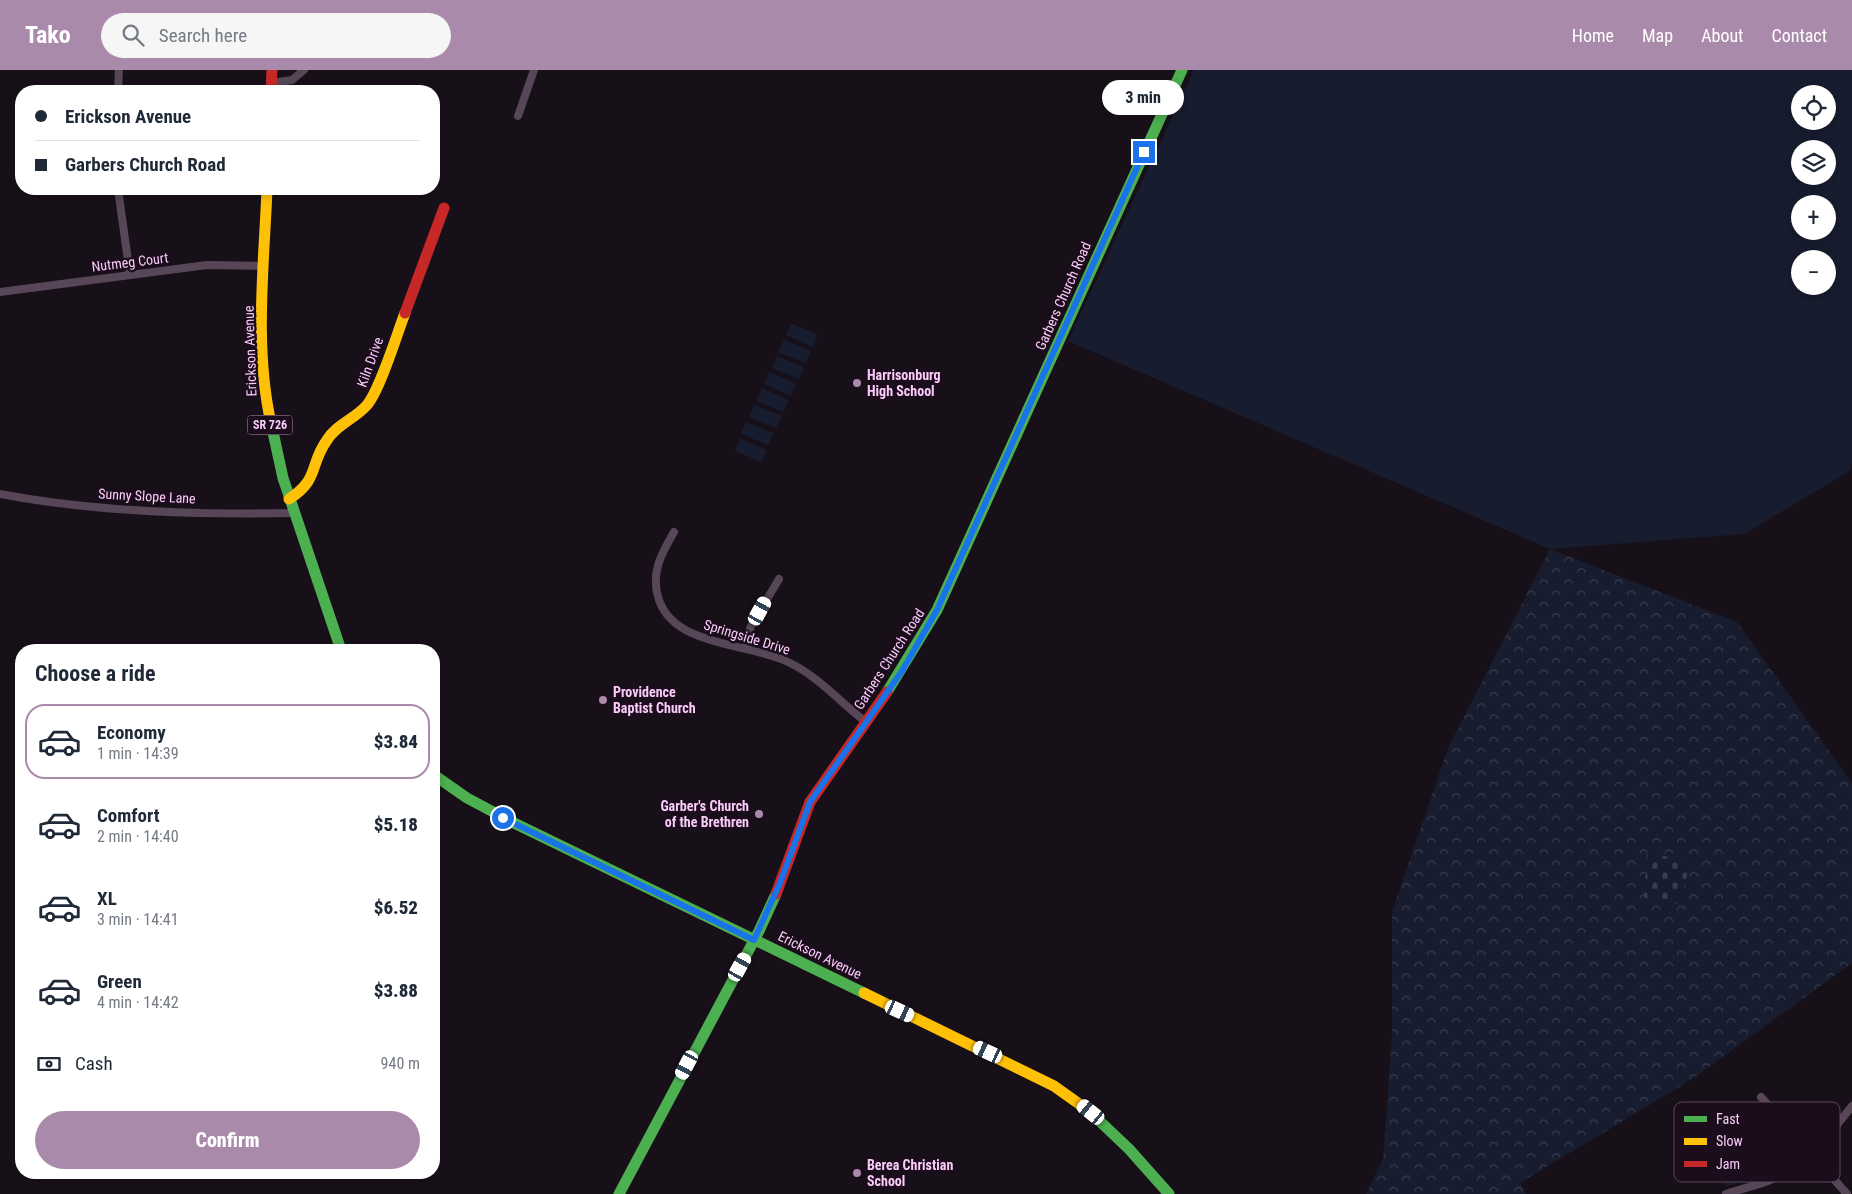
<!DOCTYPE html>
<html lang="en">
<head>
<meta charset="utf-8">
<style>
  body { margin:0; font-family:"Roboto Condensed",sans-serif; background:#f6f6f7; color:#1f2937; height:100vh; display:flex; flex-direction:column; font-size:19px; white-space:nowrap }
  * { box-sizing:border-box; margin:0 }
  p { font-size:16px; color:#747a83 }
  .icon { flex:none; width:28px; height:28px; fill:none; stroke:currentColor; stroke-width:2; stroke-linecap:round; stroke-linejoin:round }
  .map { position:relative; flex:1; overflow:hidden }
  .details { position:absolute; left:15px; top:574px; width:425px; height:535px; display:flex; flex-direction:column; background:#fff; border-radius:20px; box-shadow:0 2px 8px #0003 }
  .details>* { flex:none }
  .guide { position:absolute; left:15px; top:15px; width:425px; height:110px; border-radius:20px; box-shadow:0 2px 8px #0003; display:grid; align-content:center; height:110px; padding:0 20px; background:#fff }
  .tools { position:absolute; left:1791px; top:15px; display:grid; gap:10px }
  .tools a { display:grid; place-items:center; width:45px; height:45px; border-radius:50%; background:#fff; box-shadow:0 2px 8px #0003; font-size:25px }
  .end { position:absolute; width:22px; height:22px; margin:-11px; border:6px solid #1a73e8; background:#fff; box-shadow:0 0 0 2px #fff }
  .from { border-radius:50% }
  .bubble { position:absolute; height:35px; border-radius:18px; background:#fff; box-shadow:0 2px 8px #0003; font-size:16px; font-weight:800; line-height:35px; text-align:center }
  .car { position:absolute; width:15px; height:30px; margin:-15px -8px; border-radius:6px; box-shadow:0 0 4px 1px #0007; background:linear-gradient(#fff 24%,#345 0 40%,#fff 0 76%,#345 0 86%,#fff 0) }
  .guide b { display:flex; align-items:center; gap:18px; height:48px; font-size:19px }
  .guide b+b { border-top:1px solid #e0e1e3 }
  .guide i { width:12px; height:12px; background:#1f2937 }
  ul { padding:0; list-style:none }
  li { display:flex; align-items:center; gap:15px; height:75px; margin:0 10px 8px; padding:0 10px; border:2px solid transparent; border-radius:20px }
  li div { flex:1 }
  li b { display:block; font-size:19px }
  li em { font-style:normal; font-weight:800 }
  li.active { border-color:#aa8aab }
  li>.icon { width:45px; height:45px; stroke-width:1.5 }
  h2 { padding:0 20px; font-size:22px; line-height:60px }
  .pay { display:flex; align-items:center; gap:12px; height:55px; padding:0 20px; font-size:19px }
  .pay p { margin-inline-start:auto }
  .primary-button { display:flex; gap:10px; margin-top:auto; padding:10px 20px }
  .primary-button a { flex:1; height:58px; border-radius:30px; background:#aa8aab; color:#fff; font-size:20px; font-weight:800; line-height:58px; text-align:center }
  header { display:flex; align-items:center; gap:30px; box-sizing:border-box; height:70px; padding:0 25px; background:#aa8aab; color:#fff }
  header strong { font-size:24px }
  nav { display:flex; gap:28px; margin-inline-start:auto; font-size:18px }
  .search { width:350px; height:45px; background:#f6f6f7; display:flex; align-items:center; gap:12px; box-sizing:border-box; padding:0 18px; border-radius:28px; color:#747a83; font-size:19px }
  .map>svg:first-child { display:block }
</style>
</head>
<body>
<header>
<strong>Tako</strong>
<div class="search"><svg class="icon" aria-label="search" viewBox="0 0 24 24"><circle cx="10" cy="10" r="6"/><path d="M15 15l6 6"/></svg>Search here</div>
<nav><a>Home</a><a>Map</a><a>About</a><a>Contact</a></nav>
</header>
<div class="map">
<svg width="1852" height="1124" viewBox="0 0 1852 1124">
  <defs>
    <pattern id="forest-crowns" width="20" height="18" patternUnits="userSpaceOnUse" patternTransform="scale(1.25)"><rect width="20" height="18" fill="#171c2e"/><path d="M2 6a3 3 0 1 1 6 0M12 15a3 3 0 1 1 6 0" fill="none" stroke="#3a3c4d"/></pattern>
    <pattern id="cemetery-stones" width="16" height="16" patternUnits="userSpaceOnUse" patternTransform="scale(1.25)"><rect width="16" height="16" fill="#171c2e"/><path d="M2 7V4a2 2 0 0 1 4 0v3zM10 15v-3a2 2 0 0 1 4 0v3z" fill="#3a3c4d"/></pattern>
  </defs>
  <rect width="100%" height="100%" fill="#181018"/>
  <path fill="#171c2e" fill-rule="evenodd" d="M1194,0h658v394l-4,8 -104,62 -194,15 -482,-208zM1800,24h28v27h-28zM1800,79h28v27h-28zM1800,134h28v27h-28zM1800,189h28v27h-28z
    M791,253l27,12 -5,12 -27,-12z
    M784,270l27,11 -5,12 -28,-11z
    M777,286l27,11 -5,12 -27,-11z
    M769,302l27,12 -5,12 -27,-12z
    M762,318l27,12 -6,12 -27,-11z
    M754,335l28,11 -6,12 -27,-11z
    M746,352l28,11 -6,12 -27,-11z
    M740,368l27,12 -5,12 -27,-11z
    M1759,1036c7,9 30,30 32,39 6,24 -48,36 -65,41l-8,-33 39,-35z"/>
  <path fill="url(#forest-crowns)" d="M1550,479l187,73 115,161v180l-161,117 -171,103 6,11h-160l17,-35 9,-124v-123l56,-164z"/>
  <path fill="url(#cemetery-stones)" d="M1647,782l44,10 -12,42 -35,-6z"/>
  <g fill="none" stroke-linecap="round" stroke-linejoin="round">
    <path stroke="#564658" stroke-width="8" d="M271,13l21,-3 12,-10
      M118,21l1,-21
      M518,46l16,-46
      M118,119l12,86
      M0,222l207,-27 57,1
      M0,424c94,18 198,21 294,19
      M674,462c-13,22 -24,42 -15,68 16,47 90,43 129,62 30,14 52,40 78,60
      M745,578l6,-22 28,-47
      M1761,1027l86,97
      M1726,1124c14,-5 30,-8 44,-14 35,-13 60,-46 82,-74"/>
    <path stroke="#4caf50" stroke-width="11" d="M271,353l12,55 58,172
      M887,622l50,-82 245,-540
      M434,705l33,23 45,24 352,171
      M1089,1041l40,38 40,45
      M619,1124l140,-263 17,-37"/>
    <path stroke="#ffc107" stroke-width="11" d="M267,119c-3,76 -13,159 4,234
      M289,429c31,-20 20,-34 38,-59 10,-16 28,-21 40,-35 13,-15 30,-71 38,-92
      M864,923l190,93 35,25"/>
    <path stroke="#c62828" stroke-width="11" d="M271,21l1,-21
      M405,243l39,-105
      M776,824l34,-92 77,-110"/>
  </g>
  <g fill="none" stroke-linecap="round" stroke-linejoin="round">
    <path stroke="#1a73e8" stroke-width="6" d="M503,748l251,122 26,-57 30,-81 92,-131 35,-61 207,-458"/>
  </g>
  <g fill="#aa8aab" stroke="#1b0d1b" stroke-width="2">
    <circle cx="857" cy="313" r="5"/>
    <circle cx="603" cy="630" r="5"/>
    <circle cx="759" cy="744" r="5"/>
    <circle cx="857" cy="1103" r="5"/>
  </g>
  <g text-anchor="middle" stroke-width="5" stroke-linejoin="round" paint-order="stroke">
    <rect fill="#1b0d1b" stroke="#b693b7" stroke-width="1" x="247.5" y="345.5" width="45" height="19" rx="4"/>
    <g font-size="12" font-weight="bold" fill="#f9ccfa">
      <text x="270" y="359">SR 726</text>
    </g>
    <g font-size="14" fill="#f9ccfa" stroke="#1b0d1b">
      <text transform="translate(130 192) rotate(-7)" y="5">Nutmeg Court</text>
      <text transform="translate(1063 226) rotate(-66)" y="5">Garbers Church Road</text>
      <text transform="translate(250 281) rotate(-92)" y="5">Erickson Avenue</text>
      <text transform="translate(370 292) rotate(-70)" y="5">Kiln Drive</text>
      <text transform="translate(147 426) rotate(3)" y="5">Sunny Slope Lane</text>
      <text transform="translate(747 567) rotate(17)" y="5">Springside Drive</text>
      <text transform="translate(889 589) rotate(-57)" y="5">Garbers Church Road</text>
      <text transform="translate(820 885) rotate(26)" y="5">Erickson Avenue</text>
    </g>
    <g font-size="14" font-weight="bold" fill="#f9ccfa" stroke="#1b0d1b" text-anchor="start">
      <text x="867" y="310">Harrisonburg<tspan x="867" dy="16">High School</tspan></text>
      <text x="613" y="627">Providence<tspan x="613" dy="16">Baptist Church</tspan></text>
      <text x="749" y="741" text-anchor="end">Garber's Church<tspan x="749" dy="16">of the Brethren</tspan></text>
      <text x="867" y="1100">Berea Christian<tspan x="867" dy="16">School</tspan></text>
    </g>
  </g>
  <rect x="1674" y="1032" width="166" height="80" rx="8" fill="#1b0d1b" stroke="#5e465e" stroke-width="1"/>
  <rect x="1684" y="1046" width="23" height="6" fill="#4caf50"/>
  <rect x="1684" y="1068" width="23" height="7" fill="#ffc107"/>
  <rect x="1684" y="1091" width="23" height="6" fill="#c62828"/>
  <g font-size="14" fill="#f9ccfa">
    <text x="1716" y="1054">Fast</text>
    <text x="1716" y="1076">Slow</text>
    <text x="1716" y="1099">Jam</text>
  </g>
</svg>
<div class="tools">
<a><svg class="icon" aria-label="locate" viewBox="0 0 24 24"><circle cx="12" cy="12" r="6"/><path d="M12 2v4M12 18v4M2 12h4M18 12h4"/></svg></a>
<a><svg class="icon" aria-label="layers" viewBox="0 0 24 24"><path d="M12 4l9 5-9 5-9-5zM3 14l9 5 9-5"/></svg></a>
<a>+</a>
<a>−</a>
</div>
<i class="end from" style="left:503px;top:748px"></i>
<i class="end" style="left:1144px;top:82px"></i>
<div class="bubble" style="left:1102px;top:10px;width:82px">3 min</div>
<i class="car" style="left:760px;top:541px;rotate:29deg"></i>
<i class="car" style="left:740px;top:897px;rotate:29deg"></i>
<i class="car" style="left:900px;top:941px;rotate:115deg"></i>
<i class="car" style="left:988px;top:982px;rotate:295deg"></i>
<i class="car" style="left:687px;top:995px;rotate:208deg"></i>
<i class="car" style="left:1091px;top:1042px;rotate:309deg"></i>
<div class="guide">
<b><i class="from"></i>Erickson Avenue</b>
<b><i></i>Garbers Church Road</b>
</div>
<section class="details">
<h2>Choose a ride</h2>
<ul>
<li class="active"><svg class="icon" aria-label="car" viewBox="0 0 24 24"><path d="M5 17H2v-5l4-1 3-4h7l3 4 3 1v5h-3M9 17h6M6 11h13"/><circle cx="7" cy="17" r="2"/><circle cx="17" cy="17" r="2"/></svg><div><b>Economy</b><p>1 min · 14:39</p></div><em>$3.84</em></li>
<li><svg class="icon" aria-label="car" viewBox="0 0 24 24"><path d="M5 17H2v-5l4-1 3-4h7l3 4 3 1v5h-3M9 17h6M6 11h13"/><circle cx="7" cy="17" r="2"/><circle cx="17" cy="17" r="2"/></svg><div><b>Comfort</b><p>2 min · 14:40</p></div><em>$5.18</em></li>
<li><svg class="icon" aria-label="car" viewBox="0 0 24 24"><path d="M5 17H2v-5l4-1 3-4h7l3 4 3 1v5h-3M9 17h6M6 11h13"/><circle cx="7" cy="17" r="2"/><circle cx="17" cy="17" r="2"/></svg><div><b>XL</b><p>3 min · 14:41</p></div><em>$6.52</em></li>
<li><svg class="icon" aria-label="car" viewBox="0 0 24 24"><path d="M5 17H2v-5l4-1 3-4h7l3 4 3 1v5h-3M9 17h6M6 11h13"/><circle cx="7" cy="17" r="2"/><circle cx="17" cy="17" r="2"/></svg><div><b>Green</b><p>4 min · 14:42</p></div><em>$3.88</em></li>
</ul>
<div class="pay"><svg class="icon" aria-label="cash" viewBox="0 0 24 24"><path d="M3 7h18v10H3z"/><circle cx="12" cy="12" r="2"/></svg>Cash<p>940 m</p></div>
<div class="primary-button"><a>Confirm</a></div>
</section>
</div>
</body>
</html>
